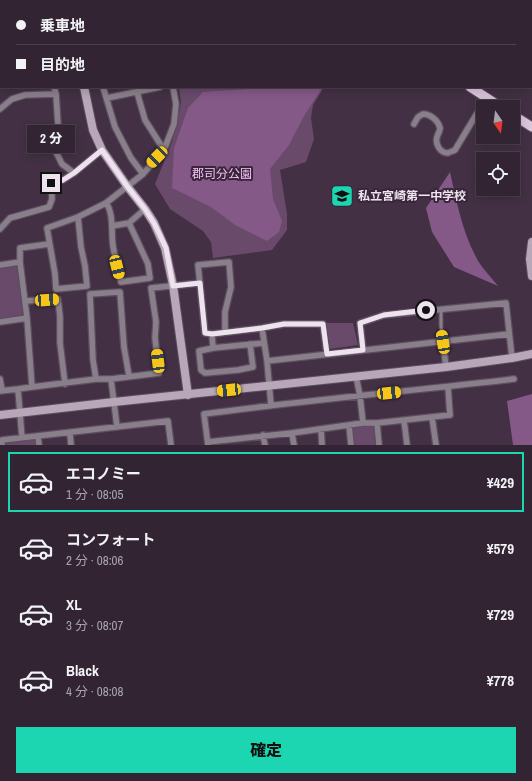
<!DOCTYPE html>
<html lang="ja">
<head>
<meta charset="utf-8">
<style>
  body { margin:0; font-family:"Archivo Narrow","Noto Sans JP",sans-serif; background:#3d303f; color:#f1f3f6; height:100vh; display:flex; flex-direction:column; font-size:15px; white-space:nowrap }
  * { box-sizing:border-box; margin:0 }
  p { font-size:13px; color:#a8a4ac }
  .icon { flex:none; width:22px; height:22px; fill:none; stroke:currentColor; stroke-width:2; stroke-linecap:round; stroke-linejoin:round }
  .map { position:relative; height:445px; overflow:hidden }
  .sheet { display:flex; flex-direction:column; background:#322433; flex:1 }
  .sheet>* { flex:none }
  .guide { position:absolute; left:0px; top:0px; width:532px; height:88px; box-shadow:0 2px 10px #0003,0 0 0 1px #4d414e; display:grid; align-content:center; height:88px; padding:0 16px; background:#322433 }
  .needle { width:26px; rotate:166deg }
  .controls { position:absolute; left:476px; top:100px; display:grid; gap:8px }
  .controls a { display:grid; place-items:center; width:44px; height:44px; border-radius:0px; background:#322433; box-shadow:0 2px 10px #0003,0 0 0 1px #4d414e; font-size:20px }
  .end { position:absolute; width:18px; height:18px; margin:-9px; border:5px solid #eee2ef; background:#111; box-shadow:0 0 0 2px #111 }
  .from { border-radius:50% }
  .bubble { position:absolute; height:28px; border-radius:0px; background:#322433; box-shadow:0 2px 10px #0003,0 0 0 1px #4d414e; font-size:13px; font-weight:800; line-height:28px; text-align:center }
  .car { position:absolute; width:12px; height:24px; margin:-12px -6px; border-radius:5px; box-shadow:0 0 3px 1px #0007; background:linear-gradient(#f5c518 24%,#345 0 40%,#f5c518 0 76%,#345 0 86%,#f5c518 0) }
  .guide b { display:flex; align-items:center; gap:14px; height:38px; font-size:15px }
  .guide b+b { border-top:1px solid #4d414e }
  .guide i { width:10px; height:10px; background:#f1f3f6 }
  ul { padding:7px 0 0; list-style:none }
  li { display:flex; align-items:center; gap:12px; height:60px; margin:0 8px 6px; padding:0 8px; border:2px solid transparent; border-radius:0px }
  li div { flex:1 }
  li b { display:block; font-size:15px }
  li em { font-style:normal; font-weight:800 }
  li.current { border-color:#1cd5b1 }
  li>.icon { width:36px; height:36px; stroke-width:1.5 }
  .primary-button { display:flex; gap:8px; margin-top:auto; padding:8px 16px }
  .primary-button a { flex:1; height:46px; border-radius:0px; background:#1cd5b1; color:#111; font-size:16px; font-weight:800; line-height:46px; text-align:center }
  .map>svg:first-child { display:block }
</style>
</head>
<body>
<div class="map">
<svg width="532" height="445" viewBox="0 0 532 445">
  <rect width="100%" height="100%" fill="#433044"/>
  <path fill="#694a6b" d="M179,87h145l-11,18 -2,13 3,21 -8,23 -26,8 7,44v16l-15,20 -59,8 -2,-16 -8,-11 -33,-22 -15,-25 17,-42 9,-39z
    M16,265l2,2 5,47 -2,3 -21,2v-52z
    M326,323h27l5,22 -29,4z
    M372,424l2,2 1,19h-22l-2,-18z
    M36,438l1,7h-32v-2z"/>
  <path fill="#845887" d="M280,87l42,1 -18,28 -15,29 -19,24 3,30 9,22 -3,11 -12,9 -32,-16 -24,-18 -39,-19 2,-40 14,-40 15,-16z
    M450,172c6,27 12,59 26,85 4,9 15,20 22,29l-44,-19 -22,-35 -6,-24z
    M532,394v51h-19l-6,-44z"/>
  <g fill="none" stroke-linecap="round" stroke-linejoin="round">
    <g stroke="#5e4c5f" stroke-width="5">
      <path id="lane" d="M441,310v16l2,16"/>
    </g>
    <g stroke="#5e4c5f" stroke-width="8">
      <path id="street" d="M169,0l1,1
        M54,87l2,7 2,31 -2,27 6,12 12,9
        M103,87l12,40 16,31 12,16
        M137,92l8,28 19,30
        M107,98l53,-11
        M0,109l12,-10 13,-4 31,-1
        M414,124l4,-7 5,-3c7,0 15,6 17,14 0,4 -2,5 -3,9 -2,7 3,16 11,16 1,-1 6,-2 7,-3l24,-40 10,-11
        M106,203c8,10 5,30 7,43 2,12 5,24 8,36l29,-4 -2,-14 -19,-41
        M78,217l3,30 4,19 2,20 -31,3 -1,-15 -8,-46 31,-11 28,-14 37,-29 21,-24 10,-26 2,-20 -3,-17
        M112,226l17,-3 16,-14
        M0,229l10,-11 39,-11 3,-8 -1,-16 12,-3 11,-7 28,-23
        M0,265l20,-3
        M25,301l33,-2 2,18v26l5,41
        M0,322l27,-4
        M262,328l5,33 4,44
        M225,332v-20l6,-25 -2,-25 -31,3 7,68 7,1 50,-6 22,-4h39l4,30
        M212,334l1,14
        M443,342l3,25
        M250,344l3,23 -15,3 -33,3 -4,-3 -2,-19 14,-3 51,-5
        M363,350l-3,-27 24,-8 122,-12 6,55
        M267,361l242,-27
        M356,376l4,20 3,27
        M0,379l2,11
        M96,379l-3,-19 -3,-66 30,-2 4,55 5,29
        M111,379l6,48
        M32,387l-5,-69 -7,-56v-14l29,-4
        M18,389l4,49
        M0,391l18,-2 14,-2 64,-8h15l48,-6 -4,-35 1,-16 -5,-34 49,-5
        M432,417l4,28
        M404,420l3,25
        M377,423l2,22
        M349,425l2,20
        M321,429l1,16
        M70,433l1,12
        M292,433l2,12
        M263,435l2,10
        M38,436l1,9
        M208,442l84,-9 71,-10h14l73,-8 -2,-28
        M2,445v-5l166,-19 3,24
        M208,445l-4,-31c103,-14 207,-23 310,-35"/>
    </g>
    <g stroke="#5e4c5f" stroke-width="10">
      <path id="secondary" d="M84,87l9,43 9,20 25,36 18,23 9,14 11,25 8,37 15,110
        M532,242l-2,17 2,17
        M0,415l114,-13 332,-35 66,-9 20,-4"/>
    </g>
    <g stroke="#5e4c5f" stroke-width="11">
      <path id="primary" d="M0,70l1,-1
        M470,87l31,20
        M513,115l19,12"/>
    </g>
    <use href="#lane" stroke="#897f8a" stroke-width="3"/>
    <use href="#street" stroke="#897f8a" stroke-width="5.5"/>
    <use href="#secondary" stroke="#b7a7b8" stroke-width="8"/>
    <use href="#primary" stroke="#dbc6dc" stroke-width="9"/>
  </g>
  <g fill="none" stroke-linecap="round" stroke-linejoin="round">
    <path stroke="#eee2ef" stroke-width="5" d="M51,183l12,-3 11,-7 28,-23 25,36 18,23 9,14 12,25 7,38 27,-3 5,50 7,1 50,-6 22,-4h39l4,30 36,-4 -3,-27 24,-8 42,-5"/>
  </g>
  <defs>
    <g id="school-square" transform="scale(1.15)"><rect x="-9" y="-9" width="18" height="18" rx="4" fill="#1cd5b1" stroke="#39263a"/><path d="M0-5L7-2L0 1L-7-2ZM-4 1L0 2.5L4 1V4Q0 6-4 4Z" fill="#111"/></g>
  </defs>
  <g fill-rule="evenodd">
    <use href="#school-square" x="342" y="196"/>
  </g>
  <g text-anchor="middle" stroke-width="4" stroke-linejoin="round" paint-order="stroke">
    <g font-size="12" fill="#f8c3fb" stroke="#39263a">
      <text x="222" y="178">郡司分公園</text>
    </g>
    <g font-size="12" font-weight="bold" fill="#eee2ef" stroke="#39263a" text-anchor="start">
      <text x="358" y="200">私立宮崎第一中学校</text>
    </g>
  </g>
</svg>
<div class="controls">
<a><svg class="needle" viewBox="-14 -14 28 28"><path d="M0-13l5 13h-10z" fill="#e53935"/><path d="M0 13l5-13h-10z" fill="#a8a4ac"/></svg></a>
<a><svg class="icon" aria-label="locate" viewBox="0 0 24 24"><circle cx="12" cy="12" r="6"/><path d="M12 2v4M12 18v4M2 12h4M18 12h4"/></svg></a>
</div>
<i class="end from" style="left:426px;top:310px"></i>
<i class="end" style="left:51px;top:183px"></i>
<div class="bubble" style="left:27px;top:125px;width:48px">2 分</div>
<i class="car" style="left:157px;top:157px;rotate:224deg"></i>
<i class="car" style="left:117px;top:267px;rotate:166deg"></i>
<i class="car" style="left:47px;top:300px;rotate:86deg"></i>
<i class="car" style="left:443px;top:342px;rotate:351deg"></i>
<i class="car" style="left:158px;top:361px;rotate:353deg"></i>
<i class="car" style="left:229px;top:390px;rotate:264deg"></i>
<i class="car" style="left:389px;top:393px;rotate:84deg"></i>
<div class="guide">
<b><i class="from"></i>乗車地</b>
<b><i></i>目的地</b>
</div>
</div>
<section class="sheet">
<ul>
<li class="current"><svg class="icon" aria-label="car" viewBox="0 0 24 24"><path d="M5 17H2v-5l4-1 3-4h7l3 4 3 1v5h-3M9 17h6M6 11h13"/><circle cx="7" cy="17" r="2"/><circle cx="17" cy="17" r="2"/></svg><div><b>エコノミー</b><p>1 分 · 08:05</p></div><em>¥429</em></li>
<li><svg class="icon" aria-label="car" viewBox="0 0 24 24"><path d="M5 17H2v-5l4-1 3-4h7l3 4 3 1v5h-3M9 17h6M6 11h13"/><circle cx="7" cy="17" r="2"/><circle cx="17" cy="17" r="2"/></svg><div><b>コンフォート</b><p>2 分 · 08:06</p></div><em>¥579</em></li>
<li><svg class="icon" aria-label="car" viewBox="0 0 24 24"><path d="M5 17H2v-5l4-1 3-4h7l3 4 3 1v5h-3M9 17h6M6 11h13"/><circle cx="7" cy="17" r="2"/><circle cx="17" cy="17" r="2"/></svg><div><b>XL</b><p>3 分 · 08:07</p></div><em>¥729</em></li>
<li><svg class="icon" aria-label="car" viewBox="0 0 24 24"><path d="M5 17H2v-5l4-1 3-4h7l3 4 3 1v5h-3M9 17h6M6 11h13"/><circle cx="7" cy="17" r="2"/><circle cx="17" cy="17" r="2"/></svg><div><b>Black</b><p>4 分 · 08:08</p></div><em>¥778</em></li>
</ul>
<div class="primary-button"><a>確定</a></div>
</section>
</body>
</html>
